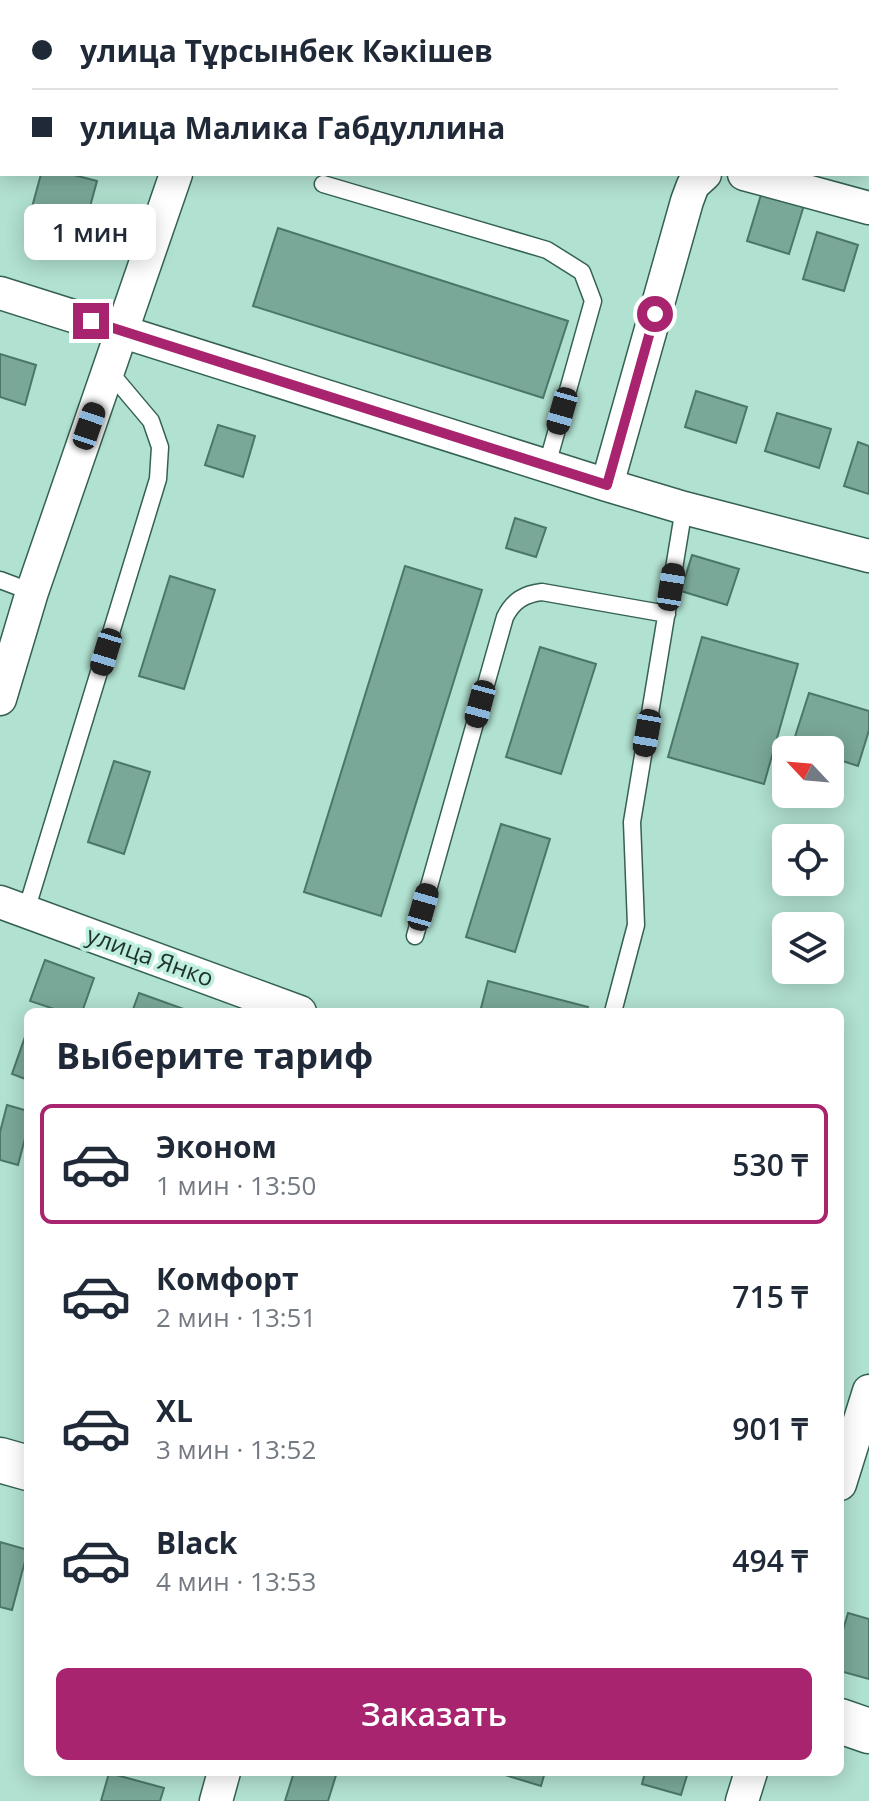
<!DOCTYPE html>
<html lang="ru">
<head>
<meta charset="utf-8">
<style>
  body { margin:0; font-family:"Open Sans",sans-serif; background:#f2f2f3; color:#1f2937; height:100vh; display:flex; flex-direction:column; font-size:30px; white-space:nowrap }
  * { box-sizing:border-box; margin:0 }
  p { font-size:26px; color:#747a83 }
  .icon { flex:none; width:44px; height:44px; fill:none; stroke:currentColor; stroke-width:2; stroke-linecap:round; stroke-linejoin:round }
  .map { position:relative; flex:1; overflow:hidden }
  .drawer { position:absolute; left:24px; top:1008px; width:820px; height:768px; display:flex; flex-direction:column; background:#fff; border-radius:12px; box-shadow:0 4px 20px #0003 }
  .drawer>* { flex:none }
  .hud { position:absolute; left:0px; top:0px; width:870px; height:176px; box-shadow:0 4px 20px #0003; display:grid; align-content:center; height:176px; padding:0 32px; background:#fff }
  .needle { width:52px; rotate:296deg }
  .buttons { position:absolute; left:772px; top:736px; display:grid; gap:16px }
  .buttons a { display:grid; place-items:center; width:72px; height:72px; border-radius:12px; background:#fff; box-shadow:0 4px 20px #0003; font-size:40px }
  .end { position:absolute; width:36px; height:36px; margin:-18px; border:10px solid #a8246e; background:#fff; box-shadow:0 0 0 4px #fff }
  .from { border-radius:50% }
  .bubble { position:absolute; height:56px; border-radius:12px; background:#fff; box-shadow:0 4px 20px #0003; font-size:26px; font-weight:600; line-height:56px; text-align:center }
  .car { position:absolute; width:24px; height:48px; margin:-24px -12px; border-radius:10px; box-shadow:0 0 6px 2px #0007; background:linear-gradient(#222 24%,#8ab4d8 0 40%,#222 0 76%,#8ab4d8 0 86%,#222 0) }
  .hud b { display:flex; align-items:center; gap:28px; height:76px; font-size:30px }
  .hud b+b { border-top:2px solid #e0e1e3 }
  .hud i { width:20px; height:20px; background:#1f2937 }
  ul { padding:0; list-style:none }
  li { display:flex; align-items:center; gap:24px; height:120px; margin:0 16px 12px; padding:0 16px; border:4px solid transparent; border-radius:12px }
  li div { flex:1 }
  li b { display:block; font-size:30px }
  li em { font-style:normal; font-weight:600 }
  li.on { border-color:#a8246e }
  li>.icon { width:72px; height:72px; stroke-width:1.5 }
  h2 { padding:0 32px; font-size:36px; line-height:96px }
  .button { display:flex; gap:16px; margin-top:auto; padding:16px 32px }
  .button a { flex:1; height:92px; border-radius:12px; background:#a8246e; color:#fff; font-size:32px; font-weight:600; line-height:92px; text-align:center }
  .map>svg:first-child { display:block }
</style>
</head>
<body>
<div class="map">
<svg width="869" height="1801" viewBox="0 0 869 1801">
  <rect width="100%" height="100%" fill="#b1e1d0"/>
  <path fill="#79a898" stroke="#4a7768" stroke-width="2" d="M41,174h29l27,7 -18,66 -54,-14z
    M763,188l42,14 -16,52 -42,-13z
    M278,228l290,93 -25,77 -290,-92z
    M817,232l41,13 -14,46 -41,-12z
    M0,354l36,11 -11,40 -25,-8z
    M696,391l51,16 -11,36 -51,-16z
    M777,413l54,16 -12,39 -54,-17z
    M218,425l37,11 -12,41 -38,-12z
    M858,442l11,4v48l-25,-8z
    M515,518l31,10 -10,29 -30,-9z
    M692,555l47,14 -12,36 -46,-14z
    M405,566l77,24 -101,326 -77,-24z
    M170,576l45,14 -31,99 -45,-13z
    M702,637l96,27 -34,120 -96,-27z
    M540,647l56,17 -35,110 -55,-17z
    M809,693l60,18v19l-11,36 -28,-9v-7h-23l-15,-4z
    M114,761l36,11 -26,82 -36,-12z
    M501,824l49,15 -35,113 -49,-15z
    M45,960l49,18 -12,34h-19l-33,-11z
    M488,981l100,26 -2,5h-106z
    M139,993l45,16 -1,3h-51z
    M26,1034l2,1v45l-16,-6z
    M7,1105l21,6v16l-10,38 -18,-5v-28z
    M0,1542l28,8 -16,60 -12,-3z
    M848,1613l21,6v60l-29,-8v-31z
    M294,1772h43l-9,29h-43z
    M495,1772h50l-4,14z
    M645,1772h43l-7,23 -39,-11z
    M109,1773l55,15 -4,13h-59z"/>
  <g fill="none" stroke-linecap="round" stroke-linejoin="round">
    <g stroke="#346153" stroke-width="19">
      <path id="lane" d="M323,184l224,66 35,22 11,29 -46,164
        M0,580l32,12
        M26,911l132,-432 2,-32 -9,-26 -43,-51
        M415,936l90,-319c8,-16 19,-23 37,-25l125,22
        M613,1012l23,-87 -4,-103 52,-314"/>
    </g>
    <g stroke="#346153" stroke-width="35">
      <path id="street" d="M235,2l1,-2
        M744,174l125,34
        M0,293l607,192 77,23 185,48
        M607,485l80,-284 6,-16 12,-11
        M0,699l32,-107 144,-418
        M0,902l300,110
        M840,1484l29,-93
        M216,1801l8,-29
        M742,1801l9,-29"/>
    </g>
    <g stroke="#346153" stroke-width="47">
      <path id="secondary" d="M0,1460l28,8
        M840,1721l29,10"/>
    </g>
    <use href="#lane" stroke="#fff" stroke-width="16"/>
    <use href="#street" stroke="#fff" stroke-width="32"/>
    <use href="#secondary" stroke="#fff" stroke-width="44"/>
  </g>
  <g fill="none" stroke-linecap="round" stroke-linejoin="round">
    <path stroke="#a8246e" stroke-width="10" d="M91,321l516,164 48,-171"/>
  </g>
  <g text-anchor="middle" stroke-width="7" stroke-linejoin="round" paint-order="stroke">
    <g font-size="24" fill="#1f322c" stroke="#beeedd">
      <text transform="translate(150 957) rotate(20)" y="8">улица Янко</text>
    </g>
  </g>
</svg>
<div class="buttons">
<a><svg class="needle" viewBox="-14 -14 28 28"><path d="M0-13l5 13h-10z" fill="#e53935"/><path d="M0 13l5-13h-10z" fill="#747a83"/></svg></a>
<a><svg class="icon" aria-label="locate" viewBox="0 0 24 24"><circle cx="12" cy="12" r="6"/><path d="M12 2v4M12 18v4M2 12h4M18 12h4"/></svg></a>
<a><svg class="icon" aria-label="layers" viewBox="0 0 24 24"><path d="M12 4l9 5-9 5-9-5zM3 14l9 5 9-5"/></svg></a>
</div>
<i class="end from" style="left:655px;top:314px"></i>
<i class="end" style="left:91px;top:321px"></i>
<div class="bubble" style="left:24px;top:204px;width:132px">1 мин</div>
<i class="car" style="left:562px;top:411px;rotate:196deg"></i>
<i class="car" style="left:89px;top:426px;rotate:19deg"></i>
<i class="car" style="left:671px;top:587px;rotate:9deg"></i>
<i class="car" style="left:106px;top:652px;rotate:197deg"></i>
<i class="car" style="left:480px;top:704px;rotate:195deg"></i>
<i class="car" style="left:647px;top:733px;rotate:190deg"></i>
<i class="car" style="left:423px;top:907px;rotate:16deg"></i>
<div class="hud">
<b><i class="from"></i>улица Тұрсынбек Кәкішев</b>
<b><i></i>улица Малика Габдуллина</b>
</div>
<section class="drawer">
<h2>Выберите тариф</h2>
<ul>
<li class="on"><svg class="icon" aria-label="car" viewBox="0 0 24 24"><path d="M5 17H2v-5l4-1 3-4h7l3 4 3 1v5h-3M9 17h6M6 11h13"/><circle cx="7" cy="17" r="2"/><circle cx="17" cy="17" r="2"/></svg><div><b>Эконом</b><p>1 мин · 13:50</p></div><em>530 ₸</em></li>
<li><svg class="icon" aria-label="car" viewBox="0 0 24 24"><path d="M5 17H2v-5l4-1 3-4h7l3 4 3 1v5h-3M9 17h6M6 11h13"/><circle cx="7" cy="17" r="2"/><circle cx="17" cy="17" r="2"/></svg><div><b>Комфорт</b><p>2 мин · 13:51</p></div><em>715 ₸</em></li>
<li><svg class="icon" aria-label="car" viewBox="0 0 24 24"><path d="M5 17H2v-5l4-1 3-4h7l3 4 3 1v5h-3M9 17h6M6 11h13"/><circle cx="7" cy="17" r="2"/><circle cx="17" cy="17" r="2"/></svg><div><b>XL</b><p>3 мин · 13:52</p></div><em>901 ₸</em></li>
<li><svg class="icon" aria-label="car" viewBox="0 0 24 24"><path d="M5 17H2v-5l4-1 3-4h7l3 4 3 1v5h-3M9 17h6M6 11h13"/><circle cx="7" cy="17" r="2"/><circle cx="17" cy="17" r="2"/></svg><div><b>Black</b><p>4 мин · 13:53</p></div><em>494 ₸</em></li>
</ul>
<div class="button"><a>Заказать</a></div>
</section>
</div>
</body>
</html>
